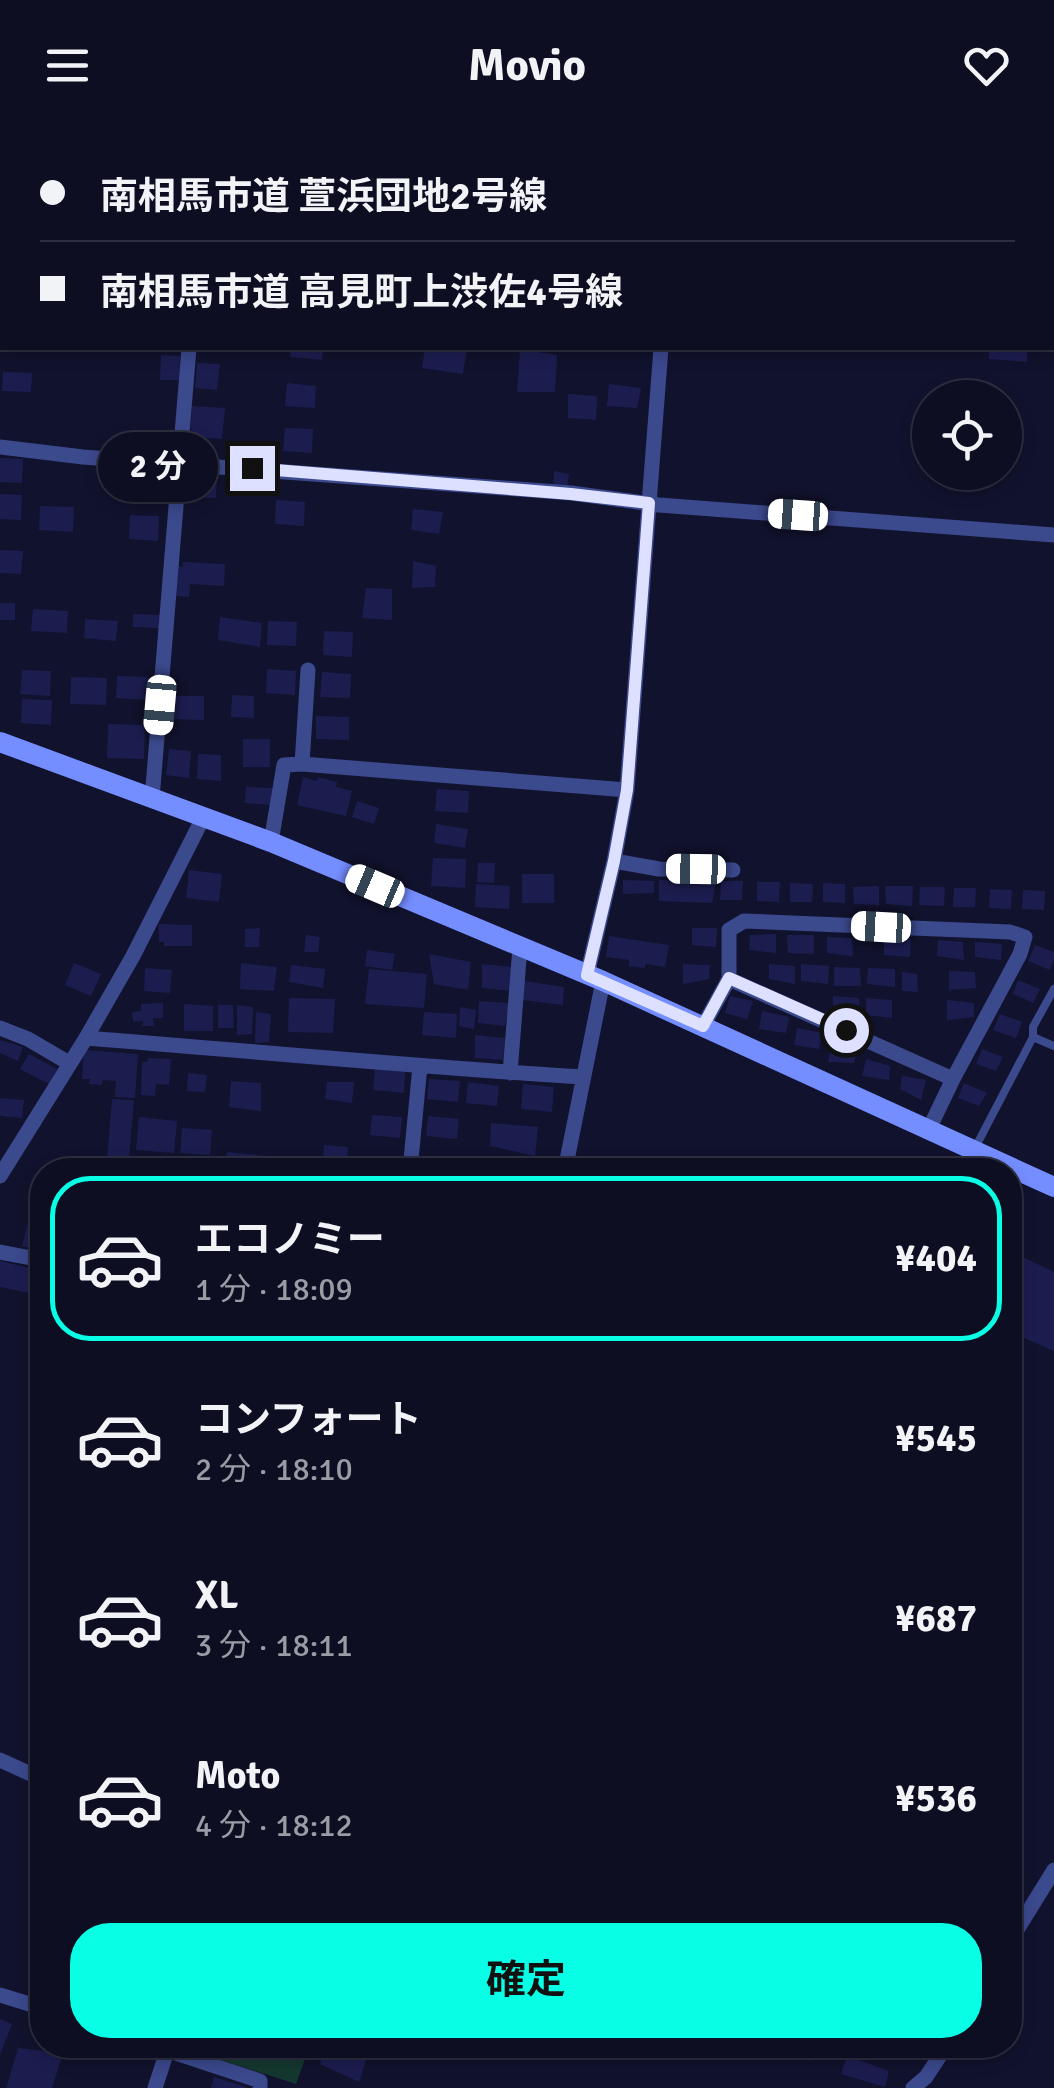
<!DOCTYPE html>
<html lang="ja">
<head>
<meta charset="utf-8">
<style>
  body { margin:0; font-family:Signika,"Noto Sans JP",sans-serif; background:#16172a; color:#f1f3f6; height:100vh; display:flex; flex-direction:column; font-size:38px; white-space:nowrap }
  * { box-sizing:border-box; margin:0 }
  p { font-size:32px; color:#9a9ca5 }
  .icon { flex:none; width:55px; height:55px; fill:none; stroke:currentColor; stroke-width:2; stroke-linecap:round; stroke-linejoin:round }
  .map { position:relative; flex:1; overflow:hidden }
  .panel { position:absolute; left:30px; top:1028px; width:992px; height:900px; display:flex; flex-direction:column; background:#0d0e22; border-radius:40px; box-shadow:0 5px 15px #0003,0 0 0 2px #2d2e40 }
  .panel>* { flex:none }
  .top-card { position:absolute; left:0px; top:0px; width:1055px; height:220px; box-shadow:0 5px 15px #0003,0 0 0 2px #2d2e40; display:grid; align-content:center; height:220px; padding:0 40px; background:#0d0e22 }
  .buttons { position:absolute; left:912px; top:250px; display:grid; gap:20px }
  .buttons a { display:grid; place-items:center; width:110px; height:110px; border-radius:50%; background:#0d0e22; box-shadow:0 5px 15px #0003,0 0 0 2px #2d2e40; font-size:50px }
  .end { position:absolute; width:45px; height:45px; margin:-22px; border:12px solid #dde0ff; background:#111; box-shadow:0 0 0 5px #111 }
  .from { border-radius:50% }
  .bubble { position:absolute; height:70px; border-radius:35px; background:#0d0e22; box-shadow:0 5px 15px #0003,0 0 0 2px #2d2e40; font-size:32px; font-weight:700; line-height:70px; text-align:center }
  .car { position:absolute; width:30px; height:60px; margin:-30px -15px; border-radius:12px; box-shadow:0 0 8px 2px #0007; background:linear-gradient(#fff 24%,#345 0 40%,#fff 0 76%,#345 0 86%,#fff 0) }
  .top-card b { display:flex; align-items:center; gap:35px; height:95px; font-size:38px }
  .top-card b+b { border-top:2px solid #2d2e40 }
  .top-card i { width:25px; height:25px; background:#f1f3f6 }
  ul { padding:18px 0 0; list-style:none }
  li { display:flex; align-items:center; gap:30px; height:165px; margin:0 20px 15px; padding:0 20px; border:5px solid transparent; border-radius:40px }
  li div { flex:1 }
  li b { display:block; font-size:38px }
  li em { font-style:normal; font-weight:700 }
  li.active { border-color:#09ffe5 }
  li>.icon { width:90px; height:90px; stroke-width:1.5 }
  .button { display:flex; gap:20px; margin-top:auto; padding:20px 40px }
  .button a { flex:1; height:115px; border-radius:40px; background:#09ffe5; color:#111; font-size:40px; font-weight:700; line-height:115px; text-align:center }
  header { display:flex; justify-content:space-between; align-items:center; height:130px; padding:0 40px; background:#0d0e22; font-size:45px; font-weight:700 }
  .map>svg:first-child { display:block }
</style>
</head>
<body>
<header><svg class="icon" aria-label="menu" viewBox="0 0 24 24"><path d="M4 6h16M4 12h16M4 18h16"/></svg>Movio<svg class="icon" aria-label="heart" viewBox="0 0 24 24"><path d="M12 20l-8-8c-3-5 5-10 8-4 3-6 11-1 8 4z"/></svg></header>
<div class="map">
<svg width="1054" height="1958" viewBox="0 0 1054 1958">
  <rect width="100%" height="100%" fill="#11122d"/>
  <path fill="#14382f" d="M174,1915h136l-14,39z"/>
  <path fill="#1c1d4f" d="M291,218h32l-1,12 -32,-3z
    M425,218h42l-4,26 -41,-6z
    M989,218h38v14l-38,-3z
    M520,219l37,6 -2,37h-38z
    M161,225l19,1 -1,24h-19z
    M197,233l23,1 -3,26 -22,-2z
    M3,242l29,1 -1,19 -29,-1z
    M287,253l29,3 -1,22 -30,-2z
    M609,254l32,4 -4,20 -30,-2z
    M568,264l29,2 -1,24 -28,-2z
    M192,276l33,2 -3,31 -32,-2z
    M285,298l28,1 -1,24 -29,-2z
    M0,328l23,1 -1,24 -22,-1z
    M129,337l29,1 -1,25 -29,-2z
    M554,341l15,3 -2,14 -14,-1z
    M188,343l29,1 -1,24 -30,-1z
    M0,364l22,1 -1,25 -21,-1z
    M276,370l29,2 -1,24 -29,-2z
    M40,376l34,1 -1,25 -34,-2z
    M413,379l30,3 -4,22 -28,-4z
    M130,385l29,1 -1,25 -29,-2z
    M0,420l23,1 -2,23 -21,-1z
    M413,431l23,5 -1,21 -23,1z
    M183,432l42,2 -1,22 -34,-2 -1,13 -13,-1 2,-30 5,1z
    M366,458l26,1v31l-30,-2z
    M0,473h15v17h-15z
    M33,479l35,2 -1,22 -36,-2z
    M133,484l27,1 -1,13 -26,-1z
    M220,487l42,6 -2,24 -42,-7z
    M85,489l33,2 -2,20 -32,-3z
    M268,491l29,1 -1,24 -29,-1z
    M324,501l29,1 -1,25 -29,-2z
    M267,539l29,2 -1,24 -29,-2z
    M22,540l29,1 -1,25 -30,-2z
    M322,542l29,2 -1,24 -30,-1z
    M117,546l32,1 -1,23 -32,-2z
    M71,547l36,1 -1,27 -36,-1z
    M232,565l22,1v22l-23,-1z
    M171,566h33v24l-33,-1z
    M22,569l30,1 -1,25 -30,-2z
    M316,586l33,1v23l-33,-1z
    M108,594l37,1 -1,34 -37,-1z
    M243,609h27v28h-27z
    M169,619l22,2 -2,27 -23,-3z
    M198,624l23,1v26l-24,-2z
    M303,647l14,4 1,-4 19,5 -1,5 16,4 -6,25 -49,-11z
    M246,657l26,1 -1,17 -26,-2z
    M437,659l32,2 -1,22 -33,-2z
    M357,671l22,7 -5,16 -22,-7z
    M436,694l32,5 -3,19 -31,-5z
    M433,728l33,1 -1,29 -34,-2z
    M478,733h17l-1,20 -17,-1z
    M189,740l33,4 -3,28 -33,-4z
    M522,744h32v29h-32z
    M623,750l31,1v12l-31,1z
    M659,750l57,2 -4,21 -53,-2z
    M721,751h22l-1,19h-22z
    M757,752h23l-1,20 -22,-1z
    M790,753l23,1 -1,18h-22z
    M823,753l22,1v19l-22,-1z
    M476,754l34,2 -1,23 -34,-2z
    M879,756v19l-25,-1 -1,-17z
    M885,756h28l-1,20 -26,-2z
    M920,757h25l-1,19 -25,-1z
    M954,758h22l-1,19h-22z
    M990,759l22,1 -1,19 -22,-1z
    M1023,760l22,1 -1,19 -22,-1z
    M159,794l33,1v21h-28v-4h-5z
    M260,798l-1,19h-14v-18z
    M692,798h25l-1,19 -24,-2z
    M776,804v19l-27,-3 1,-15z
    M306,805l14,2 -2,15h-14z
    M787,805h27v19l-26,-1z
    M609,806l60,9 -4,22 -20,-3v4l-16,-2v-6l-23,-3z
    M827,807l25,1 1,18 -26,-3z
    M884,809l27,1 -1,17 -26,-2z
    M938,810l25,2 1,18 -27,-4z
    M975,812l27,2 -1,16 -26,-3z
    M1035,815l19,7v9l-4,9 -22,-9z
    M367,820l28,4 -3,16 -27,-4z
    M429,824l42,8 -3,28 -34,-6z
    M74,833l27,11 -10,22 -26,-11z
    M241,833l36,4 -3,24 -34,-2z
    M482,834l31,3 -1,24 -30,-3z
    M683,834l27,1 -1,14 -26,5z
    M769,834l26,2v18l-26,-5z
    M801,834l28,2 -1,18 -27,-3z
    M291,835l34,4 -2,19 -34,-6z
    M834,837l26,1 1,18h-27z
    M145,838l27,2 -2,23 -26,-2z
    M868,838l27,1v18l-28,-3z
    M369,839l58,5 -3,34 -59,-4z
    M949,841l26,1 1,16 -27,2z
    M902,842l15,2 1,18 -16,-1z
    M1018,850l22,9 -7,14 -20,-9z
    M524,851l40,6 -1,18 -41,-5z
    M730,866l23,5 -6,18 -22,-6z
    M833,866l26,2 1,18 -27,-4z
    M289,868l46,1 -2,34 -45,-1z
    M866,868l26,2v18l-26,-3z
    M947,870l27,3v14l-27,3z
    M479,871l30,2 -4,23 -27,-3z
    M163,873v15h-10l1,8h-12l1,-5 -10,1 -1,-10 9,-1v-7z
    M184,874l29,2v25h-29z
    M218,875h15l1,23h-16z
    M237,875l16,2 -1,27 -15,1z
    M460,877l16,3 -2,19 -15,-3z
    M762,881l27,6 -3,16 -27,-4z
    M256,882l15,2 -2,28 -14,1z
    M424,882l33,2 -1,24 -34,-3z
    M1000,884l22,8 -6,16 -23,-8z
    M797,898l25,5 -3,16 -25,-4z
    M475,905l30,3 -2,22 -28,-2z
    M0,910l23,7 -5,14 -18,-8z
    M831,915l26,5 -3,13 -26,-1z
    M982,919l21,8 -7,14 -20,-7z
    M84,920l54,4 -3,44 -20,-1 1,-16 -13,-1 -1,5 -13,-1 1,-5h-8z
    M29,924l28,15 -8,15 -29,-15z
    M148,928l23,1 -2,26 -13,-1 -1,12 -14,-1 1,-33h5z
    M866,929l24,7 -1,14 -27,-4z
    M375,939l30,3 -1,21 -31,-3z
    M188,943l19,2 -2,17 -18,-1z
    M902,946l24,4 -5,20 -21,-11z
    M429,949l31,2 -2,21 -31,-3z
    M231,951l30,2v28l-32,-4z
    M327,952h27l-2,21 -27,-4z
    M468,952l31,4 -2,20 -31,-3z
    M964,953l23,10 -8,13 -21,-8z
    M523,954l31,3 -2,25 -31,-3z
    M0,968l24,2 -2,18 -22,-2z
    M112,969l22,1 -6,70h-22z
    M372,985l30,2 -2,21 -30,-3z
    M428,986l31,3 -2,20 -31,-3z
    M139,987l38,4 -3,32 -38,-3z
    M491,993l47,4 -3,29 -45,-10z
    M182,998l30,2 -2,25 -30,-2z
    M324,1015l24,2 -2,20 -24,-1z
    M227,1022l40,4 -1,14h-42z
    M365,1031l31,3 -1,6h-31z
    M30,1084l12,1v35l-20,-4z
    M1010,1121l44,21v79l-44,-19z
    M0,1131l39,9 -6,24 -33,-7z
    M0,1889l12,5 -12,31z
    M326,1915h45l-12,37 -39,-18z
    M799,1916l14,4 -3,11 -14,-4z
    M18,1918l45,5 -11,35h-46z
    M847,1926l42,15 -4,16 -44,-13z
    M214,1947l32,10v1h-35z"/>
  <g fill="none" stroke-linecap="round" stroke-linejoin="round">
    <path stroke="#3b498d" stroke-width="8" d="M1033,907l21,9
      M974,1020l59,-113v-10l21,-38"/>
    <path stroke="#3b498d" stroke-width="15" d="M207,2v-2
      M677,2l1,-2
      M0,317l83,10 488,36 88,12 395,30
      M302,634l6,-94
      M152,669l37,-451
      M271,712l13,-77 18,-1 325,26
      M614,731l45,8 74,1
      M587,845l27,-114 13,-71 34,-442
      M729,849l224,100
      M703,896l26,-47v-49l15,-9 266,11 15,5 -5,17 -67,125 -24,50
      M0,898l28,11 41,24
      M86,908c166,13 331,29 497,39
      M510,943l10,-126
      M410,1040l10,-104
      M565,1040l38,-189
      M0,1046l86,-138 47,-82 70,-138
      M0,1122l42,8
      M0,1630l42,19
      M1010,1811l44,-71
      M0,1865l42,13
      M151,1915l109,36v7
      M155,1958l14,-43
      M913,1958l13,-11 21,-32"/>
    <path stroke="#748dff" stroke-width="20" d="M0,17h2
      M1052,105h2
      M0,612l271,100 332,139 451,206"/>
  </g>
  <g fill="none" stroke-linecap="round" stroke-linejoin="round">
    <path stroke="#dde0ff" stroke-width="12" d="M252,338l319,26 78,9 -22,287 -13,71 -27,114 116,51 26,-48 117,52"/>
  </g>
</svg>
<div class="buttons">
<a><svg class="icon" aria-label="locate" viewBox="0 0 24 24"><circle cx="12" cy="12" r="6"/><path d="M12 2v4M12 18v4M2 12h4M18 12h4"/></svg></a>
</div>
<i class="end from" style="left:846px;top:900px"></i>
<i class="end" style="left:252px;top:338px"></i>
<div class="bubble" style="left:98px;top:302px;width:120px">2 分</div>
<i class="car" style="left:798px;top:385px;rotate:274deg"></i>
<i class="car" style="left:160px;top:575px;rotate:185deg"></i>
<i class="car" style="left:696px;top:739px;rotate:271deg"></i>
<i class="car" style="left:375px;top:756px;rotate:293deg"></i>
<i class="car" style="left:881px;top:797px;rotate:273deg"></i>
<div class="top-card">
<b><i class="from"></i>南相馬市道 萱浜団地2号線</b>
<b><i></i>南相馬市道 高見町上渋佐4号線</b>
</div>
<section class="panel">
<ul>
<li class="active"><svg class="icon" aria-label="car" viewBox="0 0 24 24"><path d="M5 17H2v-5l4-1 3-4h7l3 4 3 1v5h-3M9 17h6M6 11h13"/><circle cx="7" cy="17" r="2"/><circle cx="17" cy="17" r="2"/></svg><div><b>エコノミー</b><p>1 分 · 18:09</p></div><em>¥404</em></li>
<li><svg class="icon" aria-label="car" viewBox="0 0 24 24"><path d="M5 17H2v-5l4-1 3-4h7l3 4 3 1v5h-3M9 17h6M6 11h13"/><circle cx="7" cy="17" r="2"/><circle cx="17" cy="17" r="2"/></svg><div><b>コンフォート</b><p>2 分 · 18:10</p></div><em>¥545</em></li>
<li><svg class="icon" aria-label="car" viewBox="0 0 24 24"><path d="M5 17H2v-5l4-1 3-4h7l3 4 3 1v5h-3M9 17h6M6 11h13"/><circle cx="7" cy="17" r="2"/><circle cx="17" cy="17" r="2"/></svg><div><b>XL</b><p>3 分 · 18:11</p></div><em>¥687</em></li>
<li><svg class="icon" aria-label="car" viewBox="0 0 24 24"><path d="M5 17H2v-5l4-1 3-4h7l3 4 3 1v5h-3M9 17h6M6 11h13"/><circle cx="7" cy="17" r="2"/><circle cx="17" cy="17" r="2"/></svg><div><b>Moto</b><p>4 分 · 18:12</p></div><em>¥536</em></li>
</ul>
<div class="button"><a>確定</a></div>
</section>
</div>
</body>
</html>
